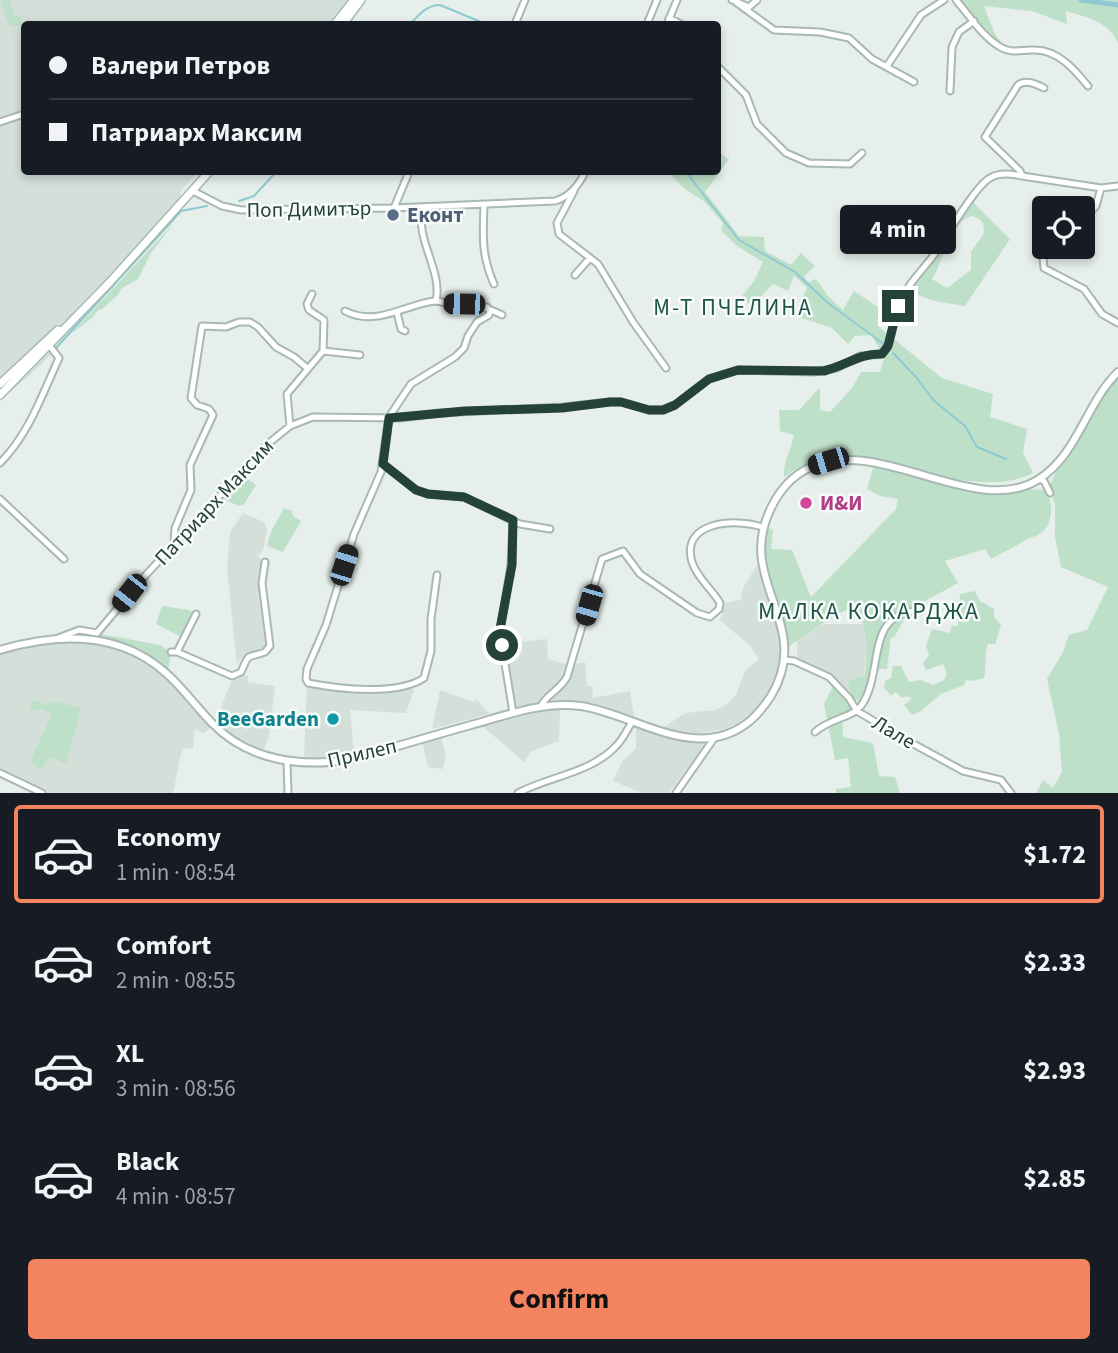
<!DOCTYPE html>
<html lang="en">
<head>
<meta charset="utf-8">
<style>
  body { margin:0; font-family:"Source Sans 3",sans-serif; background:#20242c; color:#f1f3f6; height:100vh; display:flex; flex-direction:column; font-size:26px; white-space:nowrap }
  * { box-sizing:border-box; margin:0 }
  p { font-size:23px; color:#9ea1a6 }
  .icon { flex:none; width:38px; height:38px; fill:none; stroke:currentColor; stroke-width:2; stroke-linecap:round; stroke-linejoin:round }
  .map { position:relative; height:793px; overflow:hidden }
  .panel { display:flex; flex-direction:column; background:#171b24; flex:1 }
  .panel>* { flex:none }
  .top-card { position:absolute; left:21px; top:21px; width:700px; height:154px; border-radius:7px; box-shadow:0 4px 10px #0003; display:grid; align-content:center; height:154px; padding:0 28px; background:#171b24 }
  .buttons { position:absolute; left:1032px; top:196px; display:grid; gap:14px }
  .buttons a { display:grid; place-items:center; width:63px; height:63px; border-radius:7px; background:#171b24; box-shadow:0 4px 10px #0003; font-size:35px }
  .end { position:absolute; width:32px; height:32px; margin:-16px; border:9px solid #24423a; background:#fff; box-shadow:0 0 0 4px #fff }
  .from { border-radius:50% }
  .bubble { position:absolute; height:49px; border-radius:7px; background:#171b24; box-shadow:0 4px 10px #0003; font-size:23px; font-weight:700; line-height:49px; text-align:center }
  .car { position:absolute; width:21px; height:42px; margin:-21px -10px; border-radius:9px; box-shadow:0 0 5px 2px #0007; background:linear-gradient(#222 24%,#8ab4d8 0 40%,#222 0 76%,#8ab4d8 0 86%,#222 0) }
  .top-card b { display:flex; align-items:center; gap:24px; height:66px; font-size:26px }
  .top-card b+b { border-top:2px solid #363941 }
  .top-card i { width:18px; height:18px; background:#f1f3f6 }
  ul { padding:12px 0 0; list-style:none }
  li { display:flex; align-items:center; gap:21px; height:98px; margin:0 14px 10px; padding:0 14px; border:4px solid transparent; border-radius:7px }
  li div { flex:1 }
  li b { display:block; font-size:26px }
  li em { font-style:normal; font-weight:700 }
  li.selected { border-color:#f4845f }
  li>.icon { width:63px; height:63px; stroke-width:1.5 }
  .primary-button { display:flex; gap:14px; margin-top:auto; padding:14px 28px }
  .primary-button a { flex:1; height:80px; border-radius:7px; background:#f4845f; color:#111; font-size:28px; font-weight:700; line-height:80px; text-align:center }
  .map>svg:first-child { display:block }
</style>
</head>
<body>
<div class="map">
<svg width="1118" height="793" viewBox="0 0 1118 793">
  <rect width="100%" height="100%" fill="#e6efeb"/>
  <path fill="#d4dfda" d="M0,0h350l-19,24h-307v148h174l-17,19 -5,28 -135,146 -41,36z
    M243,513l21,9 3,7 -4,22 -5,4 3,5 -1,25 4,21 4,39 -10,7 -14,3 -7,9 -10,-95 3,-37z
    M757,565l24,68 1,31 -6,17 -20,29 -14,11 -16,8 -31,5 -32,-6 22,-15 31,-3 11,-6 9,-9 9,-24 14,-12 -9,-13 -30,-26 5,-17 16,-3 2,-12z
    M824,624h38l5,20 -3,31 -17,6 5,16 -23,-24 -32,-13v-19z
    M547,639l1,20 21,6 16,-3 2,24 6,1 -1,11 38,-7 4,25 -42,-12 -41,-4 -38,7 -8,-64z
    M80,640l32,6 35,16 15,12 48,54 -6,5 -9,-3 -2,18 -11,1 -9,44h-145l1,-3 -29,-16v-122l46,-9z
    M239,675l9,1v6l27,4 -6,50 -6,16 -30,-15 -15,-12 5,-23 10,-25z
    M307,682l60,8 47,-1 -8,24 -56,-3 4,43 -22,6 -28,1z
    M440,690l34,12 2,-3 14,15 -58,15z
    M540,709h20l-1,32 -27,10 -8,11 -44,-38z
    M636,726l65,14 3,5 -35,48h-27l-29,-12 10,-21 13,-11z
    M441,736l5,20 -3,13 -15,-2 -6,-26z"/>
  <path fill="#bfe0c8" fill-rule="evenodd" d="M0,0h9l6,16 5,-2 3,8 14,-2 -16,6h-12z
    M956,0h162v43c-10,-22 -30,-25 -52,-32l1,13 -35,-13 -48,-5 10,26 9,13 -12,-6z
    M718,152l11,7 -24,33 34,44 25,1 1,14 26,14 10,-12 14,13 -11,10 4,6 8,-3 12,17 15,14 11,-19 35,23 -10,13 63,51 51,16 -3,23 37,12 -4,24 10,20c-53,26 -128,-10 -184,-18 -25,1 -44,7 -65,22 -1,-18 7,-25 10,-42l-14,-4 -1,-21h20l21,-23v23l10,2 22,-24 9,-16h19l4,-13 -12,-24 -17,1 -7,8 -16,-16 -37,-12 12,-28 -13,-12 -6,15 -15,-7 -22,23 -9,-11 12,-15 9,-19 -26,-16 -16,-16 2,-7 -19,-22 -18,-11 -18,-18h50z
    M971,200l39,39 -45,67 -30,-5 -29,-10zM972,216l6,2 5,5 1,10 -13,19v18l-24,18 -15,-9c12,-18 16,-56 40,-63z
    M174,223l-23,30 -13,26 -16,9 -5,8 -15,13 -4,1 -6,8 -21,16z
    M1118,377v416h-82l7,-13 10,8 9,-16 -3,-38 -12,-55 16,-27 6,-17 18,-5 21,-43 -47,-20 -6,-30v-32l-6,-18 9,-20 54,-86z
    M874,465l116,28 29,-4 27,1c7,12 8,32 -4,42 -4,4 -11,5 -16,8 -12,7 -23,13 -35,19l-6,-10 -40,12 13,22 -49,27 -9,-1c-38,31 -17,60 -41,93l-7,-5 -5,-16 18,-6 2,-31 -9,-39 -22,10 -47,31c-7,-40 -30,-78 -23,-120l7,4 -2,19 21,1 19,47 85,-88 2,-10 -18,-3 -13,-7z
    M240,473l16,12 -12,19 -5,2 -22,-10z
    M284,508l8,3 1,5 8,5 -18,31 -16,-6 4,-14z
    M975,591l5,10 14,8v8l7,8 -6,19h-7c-4,12 -1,22 -4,34l-12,3 -6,-1 -2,5 -23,9 -20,17 -9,4 -8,-10 8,-6 -4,-3 -6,2 -6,-6 -5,4 -7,-9 1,-6 6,-3 2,-12h8l8,16 12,-2 12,5 11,-5 3,-6 -4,-10 -17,6 -3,-6 6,-9 -3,-9 6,-17 18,4 2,-8 6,1 2,-32z
    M162,606l27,4 7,4 -13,24 -27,-14z
    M902,617l1,4 -9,17 -3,-1 -4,32h-12l3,-28 11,-20z
    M79,630l81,15 11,7 -3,19c-37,-20 -59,-36 -103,-35z
    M833,686l14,12 6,13 -11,4 1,22 30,6 6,33 16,1 5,16h-64v-4l15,-2 -3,-29 -13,2 -11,-56z
    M33,700l11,4 13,-2 24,6 -15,56 -16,-7 -8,12 -12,-7 22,-48 -10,-5 -8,2 -5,-2z"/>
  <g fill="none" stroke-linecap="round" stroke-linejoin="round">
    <path stroke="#8ec9d4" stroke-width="2" d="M410,24c9,-9 16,-19 30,-19l46,19
      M686,172l53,68 56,32 33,31 57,42
      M239,201l15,-5 22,-24
      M57,347l124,-136 26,-5
      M893,353l23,24 18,24 31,25 12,21 29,12"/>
    <path stroke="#8ec9d4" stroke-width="5" d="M1081,0l37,5"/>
    <g stroke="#a8b8b2" stroke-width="9">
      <path id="minor" d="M732,0l17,7 8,-7
        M956,0c13,15 27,38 46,48 11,6 21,1 33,2 23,0 40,20 53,36
        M737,3l37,27 46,2 29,6 23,21 42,23
        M669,18l12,6
        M515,24l10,-24
        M647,24l10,-24
        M667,24l10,-24
        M887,66l34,-51 23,-15
        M718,67l28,28 11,29 29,29 23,10 41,1 12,-11
        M1044,88c-8,-4 -18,-9 -26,-3l-33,52 35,34 2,5 79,12 17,-2
        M950,91l2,-44 7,-15 15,-11
        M0,122l24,-8
        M193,191l29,15 19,4 153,-2 161,-7c14,-4 24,-16 30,-29
        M574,191l-17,32 2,11 39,30 35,58 33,46
        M484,204c-1,31 -3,51 10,80
        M423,207c-9,32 20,63 13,94
        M394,208l15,-36
        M1083,220l13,-14 5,-18
        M1049,247l-6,11 1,10 40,21 18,25 16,9
        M575,275l14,-16
        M312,294l-5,10 2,6 15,10 -1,31
        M345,311c31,16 59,-6 89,-10 5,0 11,2 16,3 25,2 28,-1 52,11
        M397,312l4,17 4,2
        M290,426l-3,-32 36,-43 37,4
        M0,463c29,-29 42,-68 59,-105l-10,-13
        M383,464l33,26 12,4 36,3 56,27 30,5
        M1039,479l5,2 6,12
        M0,499l64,60
        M174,544l1,-16 16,-38 -1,-25 23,-50 -4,-6 -12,-4 -6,-7 11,-72 24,1 13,-5h11l8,5 18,20 18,10 13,11
        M437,575l-6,44v32l-7,27c-27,18 -85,11 -116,5l-2,-4 1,-10 19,-44 28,-91 27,-62 8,-55 22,-33 44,-27 9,-9 4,-12 9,-14 12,-7 1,-4 -3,-4
        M58,638l21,-8 18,3 46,-55 126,-135 21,-17 23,-9 88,1 38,-5 123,-6 48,-5h11l28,8h14l12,-5 34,-26 29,-9 75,2 24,-4 23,-12 22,-2c10,-9 11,-36 17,-50 8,-19 22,-32 34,-48 12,-17 42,-70 57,-78 10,-6 21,-4 32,-2
        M171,652h6l55,24 9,-4c9,-20 4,-13 24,-20l5,-6 -8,-63 3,-21
        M177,652l19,-38
        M785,660l9,1 35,16 20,21 8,13 42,25 64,35 38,9 10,13
        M541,706c5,-11 19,-16 26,-29l35,-118 21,-8 17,23 57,39 13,4 9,-8 1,-6c-8,-14 -23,-25 -28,-41 -12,-41 44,-44 70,-35
        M513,713l-13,-80 11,-68 2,-45
        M815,732c15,-14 37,-14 46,-26 24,-34 3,-89 54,-95
        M287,761l1,32
        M0,773l42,20
        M518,793c32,-17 74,-20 99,-48 6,-6 10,-15 15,-23
        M676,793l39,-56"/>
    </g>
    <g stroke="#a8b8b2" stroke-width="10">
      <path id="tertiary" d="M0,650c57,-17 119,-19 166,23 17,15 31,35 47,51 36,37 90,44 139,35 40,-11 79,-23 119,-34 36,-10 72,-24 110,-19 53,8 113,56 165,18 10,-7 19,-19 25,-28 44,-73 -38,-115 1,-190 8,-16 20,-30 37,-38 70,-34 167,52 230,11 39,-25 47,-76 79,-107"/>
    </g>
    <g stroke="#a4bbb3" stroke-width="10">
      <path id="secondary" d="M335,24l19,-24
        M343,24l18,-24
        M0,384l58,-54
        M0,395l110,-113 99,-110"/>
    </g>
    <use href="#minor" stroke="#fff" stroke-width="5"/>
    <use href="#tertiary" stroke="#fff" stroke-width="6"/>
    <use href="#secondary" stroke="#fff" stroke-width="7"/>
  </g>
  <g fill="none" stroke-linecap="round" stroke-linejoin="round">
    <path stroke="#24423a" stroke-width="9" d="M502,645l-3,-11 13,-69 1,-45 -49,-23 -36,-3 -12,-4 -33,-26 6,-46 76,-7 97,-3 48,-6h11l28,8h14l12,-5 34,-26 29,-9 86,1c21,-5 36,-18 58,-17l6,-8 10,-40"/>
  </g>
  <circle fill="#5c6f8a" stroke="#f7fbf9" stroke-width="2.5" cx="393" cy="215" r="7"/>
  <circle fill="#d1479c" stroke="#f7fbf9" stroke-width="2.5" cx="806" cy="503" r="7"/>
  <circle fill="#0f9aa8" stroke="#f7fbf9" stroke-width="2.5" cx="333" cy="719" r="7"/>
  <g text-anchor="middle" stroke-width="5" stroke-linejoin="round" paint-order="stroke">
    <g font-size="21" fill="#24423a" stroke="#f7fbf9">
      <text transform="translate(309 209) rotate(-1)" y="7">Поп Димитър</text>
      <text transform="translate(214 502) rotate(-47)" y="7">Патриарх Максим</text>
      <text transform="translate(894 732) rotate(30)" y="7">Лале</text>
      <text transform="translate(362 753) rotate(-13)" y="7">Прилеп</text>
    </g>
    <g font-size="21" font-weight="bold" fill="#4e5e75" stroke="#f7fbf9" text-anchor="start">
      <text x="407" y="222">Еконт</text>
    </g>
    <g font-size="21" font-weight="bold" fill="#b23c85" stroke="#f7fbf9" text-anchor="start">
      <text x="820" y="510">И&amp;И</text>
    </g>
    <g font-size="21" font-weight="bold" fill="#0d838f" stroke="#f7fbf9" text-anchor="end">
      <text x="319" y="726">BeeGarden</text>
    </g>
    <g font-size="23" letter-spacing="2" fill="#1f5548" stroke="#f7fbf9">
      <text x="733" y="315">М-Т ПЧЕЛИНА</text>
    </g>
    <g font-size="24" letter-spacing="2" fill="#1f5548" stroke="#f7fbf9">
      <text x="869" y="619">МАЛКА КОКАРДЖА</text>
    </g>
  </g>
</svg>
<div class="buttons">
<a><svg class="icon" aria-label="locate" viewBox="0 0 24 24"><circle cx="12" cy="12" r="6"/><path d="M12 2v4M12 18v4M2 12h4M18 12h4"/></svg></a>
</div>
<i class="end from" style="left:502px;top:645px"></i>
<i class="end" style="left:898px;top:306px"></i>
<div class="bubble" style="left:840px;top:205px;width:116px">4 min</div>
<i class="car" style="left:464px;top:304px;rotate:271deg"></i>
<i class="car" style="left:828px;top:461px;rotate:253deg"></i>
<i class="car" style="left:344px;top:565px;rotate:18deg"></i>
<i class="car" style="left:129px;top:593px;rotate:218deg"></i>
<i class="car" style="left:589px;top:605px;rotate:196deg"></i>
<div class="top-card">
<b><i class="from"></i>Валери Петров</b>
<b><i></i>Патриарх Максим</b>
</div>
</div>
<section class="panel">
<ul>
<li class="selected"><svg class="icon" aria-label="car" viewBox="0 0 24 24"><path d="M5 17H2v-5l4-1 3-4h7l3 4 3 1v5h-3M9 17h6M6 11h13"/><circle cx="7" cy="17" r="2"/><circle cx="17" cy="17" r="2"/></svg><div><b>Economy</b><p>1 min · 08:54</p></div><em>$1.72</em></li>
<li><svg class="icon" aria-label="car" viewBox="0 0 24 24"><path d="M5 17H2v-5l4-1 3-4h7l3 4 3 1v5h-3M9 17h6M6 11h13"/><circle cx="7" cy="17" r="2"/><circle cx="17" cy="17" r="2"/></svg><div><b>Comfort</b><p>2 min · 08:55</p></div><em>$2.33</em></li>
<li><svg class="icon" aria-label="car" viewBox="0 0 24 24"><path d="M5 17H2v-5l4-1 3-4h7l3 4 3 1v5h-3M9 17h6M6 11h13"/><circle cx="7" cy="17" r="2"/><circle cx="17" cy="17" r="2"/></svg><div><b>XL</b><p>3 min · 08:56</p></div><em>$2.93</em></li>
<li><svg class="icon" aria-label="car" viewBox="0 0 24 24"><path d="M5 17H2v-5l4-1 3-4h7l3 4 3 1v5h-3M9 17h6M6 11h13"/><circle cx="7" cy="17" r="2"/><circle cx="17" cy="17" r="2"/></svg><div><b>Black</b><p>4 min · 08:57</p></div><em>$2.85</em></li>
</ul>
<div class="primary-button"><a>Confirm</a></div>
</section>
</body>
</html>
